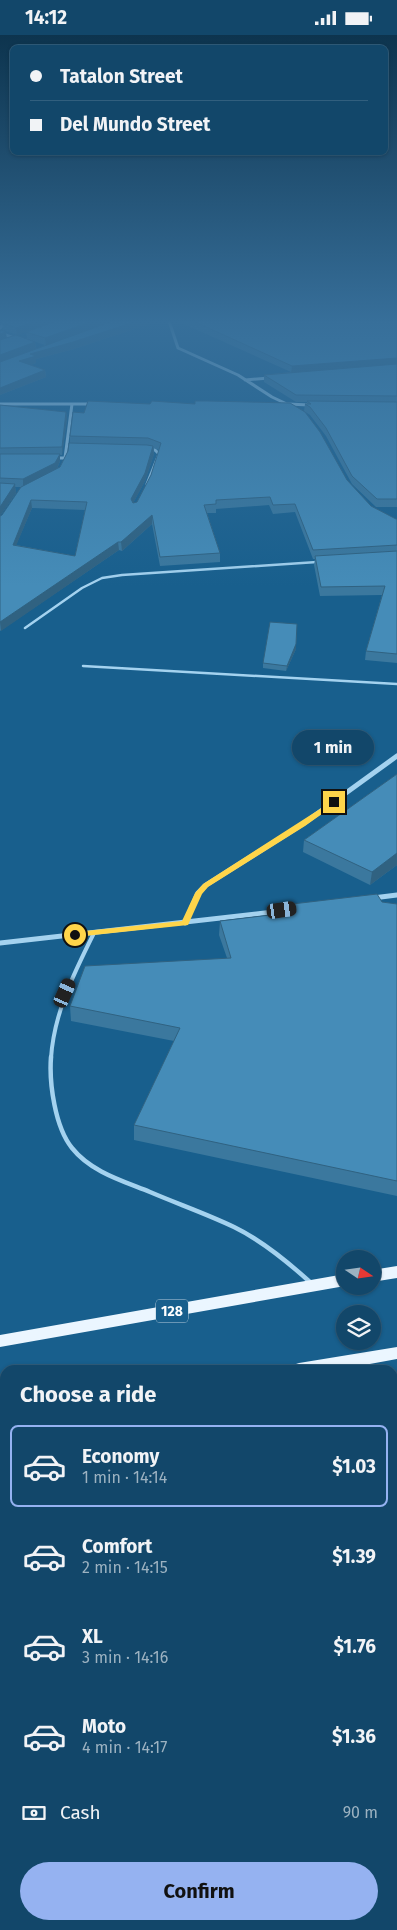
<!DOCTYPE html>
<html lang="en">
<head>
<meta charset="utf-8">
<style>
  body { margin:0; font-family:"Fira Sans",sans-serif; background:#1b4e70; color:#f1f3f6; height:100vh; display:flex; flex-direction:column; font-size:19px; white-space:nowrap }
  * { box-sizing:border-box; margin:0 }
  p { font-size:16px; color:#9cb2c1 }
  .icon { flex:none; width:28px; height:28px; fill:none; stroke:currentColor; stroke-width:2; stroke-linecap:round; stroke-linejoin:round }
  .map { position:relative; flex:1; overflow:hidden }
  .panel { position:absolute; left:0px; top:1330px; width:398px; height:565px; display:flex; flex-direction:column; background:#12476a; border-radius:15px 15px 0 0; box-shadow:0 1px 4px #0004,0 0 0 1px #315f7e }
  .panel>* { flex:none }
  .hud { position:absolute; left:10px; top:10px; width:378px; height:110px; border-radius:8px; box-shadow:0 1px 4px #0004,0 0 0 1px #315f7e; display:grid; align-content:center; height:110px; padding:0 20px; background:#12476a }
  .needle { width:32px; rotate:103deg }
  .tools { position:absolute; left:336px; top:1215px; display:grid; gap:10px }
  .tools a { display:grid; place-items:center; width:45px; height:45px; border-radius:50%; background:#12476a; box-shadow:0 1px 4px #0004,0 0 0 1px #315f7e; font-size:25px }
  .end { position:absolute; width:22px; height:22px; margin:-11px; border:6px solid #ffd54a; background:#111; box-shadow:0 0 0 2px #111 }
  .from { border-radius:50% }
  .bubble { position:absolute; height:35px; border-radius:18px; background:#12476a; box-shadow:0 1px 4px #0004,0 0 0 1px #315f7e; font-size:16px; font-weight:700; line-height:35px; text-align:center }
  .car { position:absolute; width:15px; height:30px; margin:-15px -8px; border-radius:6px; box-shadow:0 0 4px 1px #0007; background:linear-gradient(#222 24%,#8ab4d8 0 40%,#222 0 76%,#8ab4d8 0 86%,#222 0) }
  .hud b { display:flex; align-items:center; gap:18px; height:48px; font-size:19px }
  .hud b+b { border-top:1px solid #315f7e }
  .hud i { width:12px; height:12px; background:#f1f3f6 }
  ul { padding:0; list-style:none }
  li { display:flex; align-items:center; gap:15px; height:82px; margin:0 10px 8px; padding:0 10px; border:2px solid transparent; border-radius:8px }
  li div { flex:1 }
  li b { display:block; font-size:19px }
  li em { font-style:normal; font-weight:700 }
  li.active { border-color:#95b2f1 }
  li>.icon { width:45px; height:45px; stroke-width:1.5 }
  h2 { padding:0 20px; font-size:22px; line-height:60px }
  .pay { display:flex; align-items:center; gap:12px; height:55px; padding:0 20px; font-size:19px }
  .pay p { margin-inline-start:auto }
  .cta { display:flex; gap:10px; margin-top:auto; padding:10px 20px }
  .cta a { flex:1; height:58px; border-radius:30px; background:#95b2f1; color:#111; font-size:20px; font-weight:700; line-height:58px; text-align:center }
  .status { display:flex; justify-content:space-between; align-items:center; height:35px; padding:0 25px; background:#12476a; direction:ltr }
  .status svg { height:14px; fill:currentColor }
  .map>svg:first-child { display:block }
</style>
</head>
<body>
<div class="status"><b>14:12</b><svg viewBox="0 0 49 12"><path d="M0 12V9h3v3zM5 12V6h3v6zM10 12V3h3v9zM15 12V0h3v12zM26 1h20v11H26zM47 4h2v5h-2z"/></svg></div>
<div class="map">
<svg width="397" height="1895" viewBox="0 0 397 1895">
  <rect width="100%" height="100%" fill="#185f8d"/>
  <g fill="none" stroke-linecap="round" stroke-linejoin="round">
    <path stroke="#a4d2ef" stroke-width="2.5" d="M25,593l57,-40 20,-10 20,-3 195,-13
      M83,631l314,18"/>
    <path stroke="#a4d2ef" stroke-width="4" d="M51,1023c3,-45 23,-85 43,-125"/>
    <path stroke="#a4d2ef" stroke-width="4.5" d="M51,1022c-2,26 4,70 21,91 19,24 51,33 78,44 28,12 57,22 84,35 29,14 54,35 77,56"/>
    <path stroke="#a4d2ef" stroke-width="5.5" d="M392,1435h5
      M0,1485h5
      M392,1629l5,-1
      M392,1719l5,-1
      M0,1729l5,-1
      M298,1890l1,5"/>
    <path stroke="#a4d2ef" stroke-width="3" d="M169,286l9,27 60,27 34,22 19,9
      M0,293l7,-7
      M0,298l17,6
      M245,345l24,-2
      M0,369h92
      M288,369l21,1
      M147,414l8,1 4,4 -12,30
      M53,423h12l7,-54"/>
    <path stroke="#a4d2ef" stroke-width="5" d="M373,863l24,-3
      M185,888l13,-30 8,-8 97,-61 94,-68
      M0,908l273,-31"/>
    <path fill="#ebf6ff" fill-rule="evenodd" d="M397,1231v12l-25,4v-12z
      M345,1239v12l-345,61v-12z
      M397,1312v12l-60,11h-46l2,-5 6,-2z
      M5,1379v14l-5,1v-14z"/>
  </g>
  <path fill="#3b789e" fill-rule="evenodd" d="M113,286h45l-84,28 -38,10v4l-6,2 15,5 1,7 -46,18 6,-63v6l29,4 1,7 9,-4 -18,-6 -1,-7 -9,3 -14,-5 -1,-7z
    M177,286h220v186h-21l-24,-23 -26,-48 -16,-21 -6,-4 1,-7h2v-2h-11l-32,-20v-7l27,-3z
    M0,370l66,7 1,7 -5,36h-2v6l-3,8 3,-2 8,-16 2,-8v-7l3,-24 274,68 24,26 25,13h1v144l-32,-3 1,-9 16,-56 -62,1 -6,-31 1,-6h-2l-18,-47 -22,2 -4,-9 -53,4v4h-9l13,40v9l-60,4 -8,-42 -30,27 -3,-1 -119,81zM154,413l5,2 -8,25 -14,27 -4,1 12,-22 9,-27zM15,452h6l-19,28 -2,1 16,-23zM32,473l53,2 -10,46 -59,-11z
    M296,614l-10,22 -23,-3v-5z
    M397,739v91l-27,20 -67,-33 1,-12z
    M382,867l15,2v292l-263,-56v-15l40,-84 -103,-20 -1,-15 157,-48 -8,-23 1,-14 47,-6v-8z"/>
  <path fill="#306281" d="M37,286h22l-42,14 -1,-7z
    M93,286h20l-67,25 -1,-8z
    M137,286h21l-84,28 -38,10v4l-16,6 -1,-8 11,-7z
    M6,297l1,7 -7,3v-8z
    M35,307l1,7 -36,13v-7z
    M397,323v7l-106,8 1,-7z
    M45,335l1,7 -46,18v-7z
    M66,377l1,7 -5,36v-8z
    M153,411l1,8 -9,27 -14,26v-8z
    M60,419v7l-4,10 -33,16v-8z
    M15,449l1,9 -16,23v-9z
    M31,465l1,8 -19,45v-8z
    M152,480v9l-30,27 -1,-9z
    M118,507l1,8 -118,81 -1,-9z
    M296,609v5l-10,22 1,-5z
    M397,818v12l-27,20 2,-13z
    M166,1890h50l-22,5h-50z"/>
  <path fill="#458cb8" stroke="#306281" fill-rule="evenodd" d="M4,286h33l-21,7 -14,-5z
    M56,286h37l-48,17 -19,-6z
    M113,286h24l-64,21 -43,12 6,2 -17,5 26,9 -45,18v-26z
    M193,286h204v37l-105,8z
    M0,295l6,2 -6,2z
    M16,300l19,7 -35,13v-15z
    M397,329v32l-101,-1 -32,-20z
    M88,366l62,3 2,-3 43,3v-3h13l82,2 15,9 15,20 27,48 24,26 25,13h1v26l-84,5 -18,-46 -22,1 -3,-8 -54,3v4l-12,1 16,48 -60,4 -8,-42 -31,27h-3l-118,80v-106l2,-1 19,-28 39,-20 8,-16 1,-8 78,2 6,1 -8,27 -14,26 2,4 4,-1 14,-27 10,-32 -13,-5 -78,-2 3,-24 11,1zM31,465l56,2 -12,54 -62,-11z
    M307,366l90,1v97h-20l-25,-23 -26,-48 -16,-21 -5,-3h6z
    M0,370l66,7 -4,35 -62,1z
    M0,419h60l-5,9 -32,16 -23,-1z
    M0,448l15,1 -15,23z
    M397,516v103l-31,-3 19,-65 -64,1 -6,-31z
    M270,587l27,2 -1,20 -9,22 -24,-3z
    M397,739v79l-25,19 -68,-32z
    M377,859l5,8 15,2v277l-263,-56 46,-97 -110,-22 15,-40 146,-8 -11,-37 50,-6 -3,-8z
    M5,1791v99h36v5h-41v-103z
    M105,1890h61l-22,5h-38z"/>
  <linearGradient id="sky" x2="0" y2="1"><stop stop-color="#0d344e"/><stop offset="0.52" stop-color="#376f9a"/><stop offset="1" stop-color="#376f9a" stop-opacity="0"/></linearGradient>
  <rect width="397" height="551" fill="url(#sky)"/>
  <path fill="#ffd54a" d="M334,765l2,1v3l-31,22 -97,61 -6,7 -14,31 -113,12 -4,-2 4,-3 107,-11 13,-28 8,-9z"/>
  <g text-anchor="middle" stroke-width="4" stroke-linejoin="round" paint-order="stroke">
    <rect fill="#185f8d" stroke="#bacfdd" stroke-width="1" x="156" y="1264.5" width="32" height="23" rx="4"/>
    <g font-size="14" font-weight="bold" fill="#fff">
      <text x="172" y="1281">128</text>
    </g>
  </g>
</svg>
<div class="tools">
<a><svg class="needle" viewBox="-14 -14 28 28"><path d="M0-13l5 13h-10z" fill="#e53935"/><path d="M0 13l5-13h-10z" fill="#9cb2c1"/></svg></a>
<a><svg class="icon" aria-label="layers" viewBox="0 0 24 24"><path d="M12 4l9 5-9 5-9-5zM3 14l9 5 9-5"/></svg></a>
</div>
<i class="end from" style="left:75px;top:900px"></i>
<i class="end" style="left:334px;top:767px"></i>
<div class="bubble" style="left:292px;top:695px;width:82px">1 min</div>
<i class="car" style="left:282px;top:875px;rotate:82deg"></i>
<i class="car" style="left:65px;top:958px;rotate:24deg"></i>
<div class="hud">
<b><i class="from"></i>Tatalon Street</b>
<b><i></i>Del Mundo Street</b>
</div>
<section class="panel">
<h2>Choose a ride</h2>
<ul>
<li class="active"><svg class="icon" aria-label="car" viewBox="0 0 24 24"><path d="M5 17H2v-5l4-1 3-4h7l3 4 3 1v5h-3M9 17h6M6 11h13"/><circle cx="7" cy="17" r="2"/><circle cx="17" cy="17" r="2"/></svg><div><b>Economy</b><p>1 min · 14:14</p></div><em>$1.03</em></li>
<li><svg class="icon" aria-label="car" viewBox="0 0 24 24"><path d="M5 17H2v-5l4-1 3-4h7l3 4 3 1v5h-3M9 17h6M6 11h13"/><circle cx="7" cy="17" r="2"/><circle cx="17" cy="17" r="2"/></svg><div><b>Comfort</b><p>2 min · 14:15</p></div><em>$1.39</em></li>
<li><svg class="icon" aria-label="car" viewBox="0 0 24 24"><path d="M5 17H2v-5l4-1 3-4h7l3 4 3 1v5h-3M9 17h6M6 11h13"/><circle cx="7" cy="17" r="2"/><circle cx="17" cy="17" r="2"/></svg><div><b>XL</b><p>3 min · 14:16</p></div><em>$1.76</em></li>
<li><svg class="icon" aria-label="car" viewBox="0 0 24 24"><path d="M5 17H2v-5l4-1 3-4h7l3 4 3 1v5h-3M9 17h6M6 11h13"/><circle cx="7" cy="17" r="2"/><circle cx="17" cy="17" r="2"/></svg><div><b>Moto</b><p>4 min · 14:17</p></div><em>$1.36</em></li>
</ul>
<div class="pay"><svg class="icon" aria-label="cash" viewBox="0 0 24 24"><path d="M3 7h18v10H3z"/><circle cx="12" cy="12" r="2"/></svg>Cash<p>90 m</p></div>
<div class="cta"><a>Confirm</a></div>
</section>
</div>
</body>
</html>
